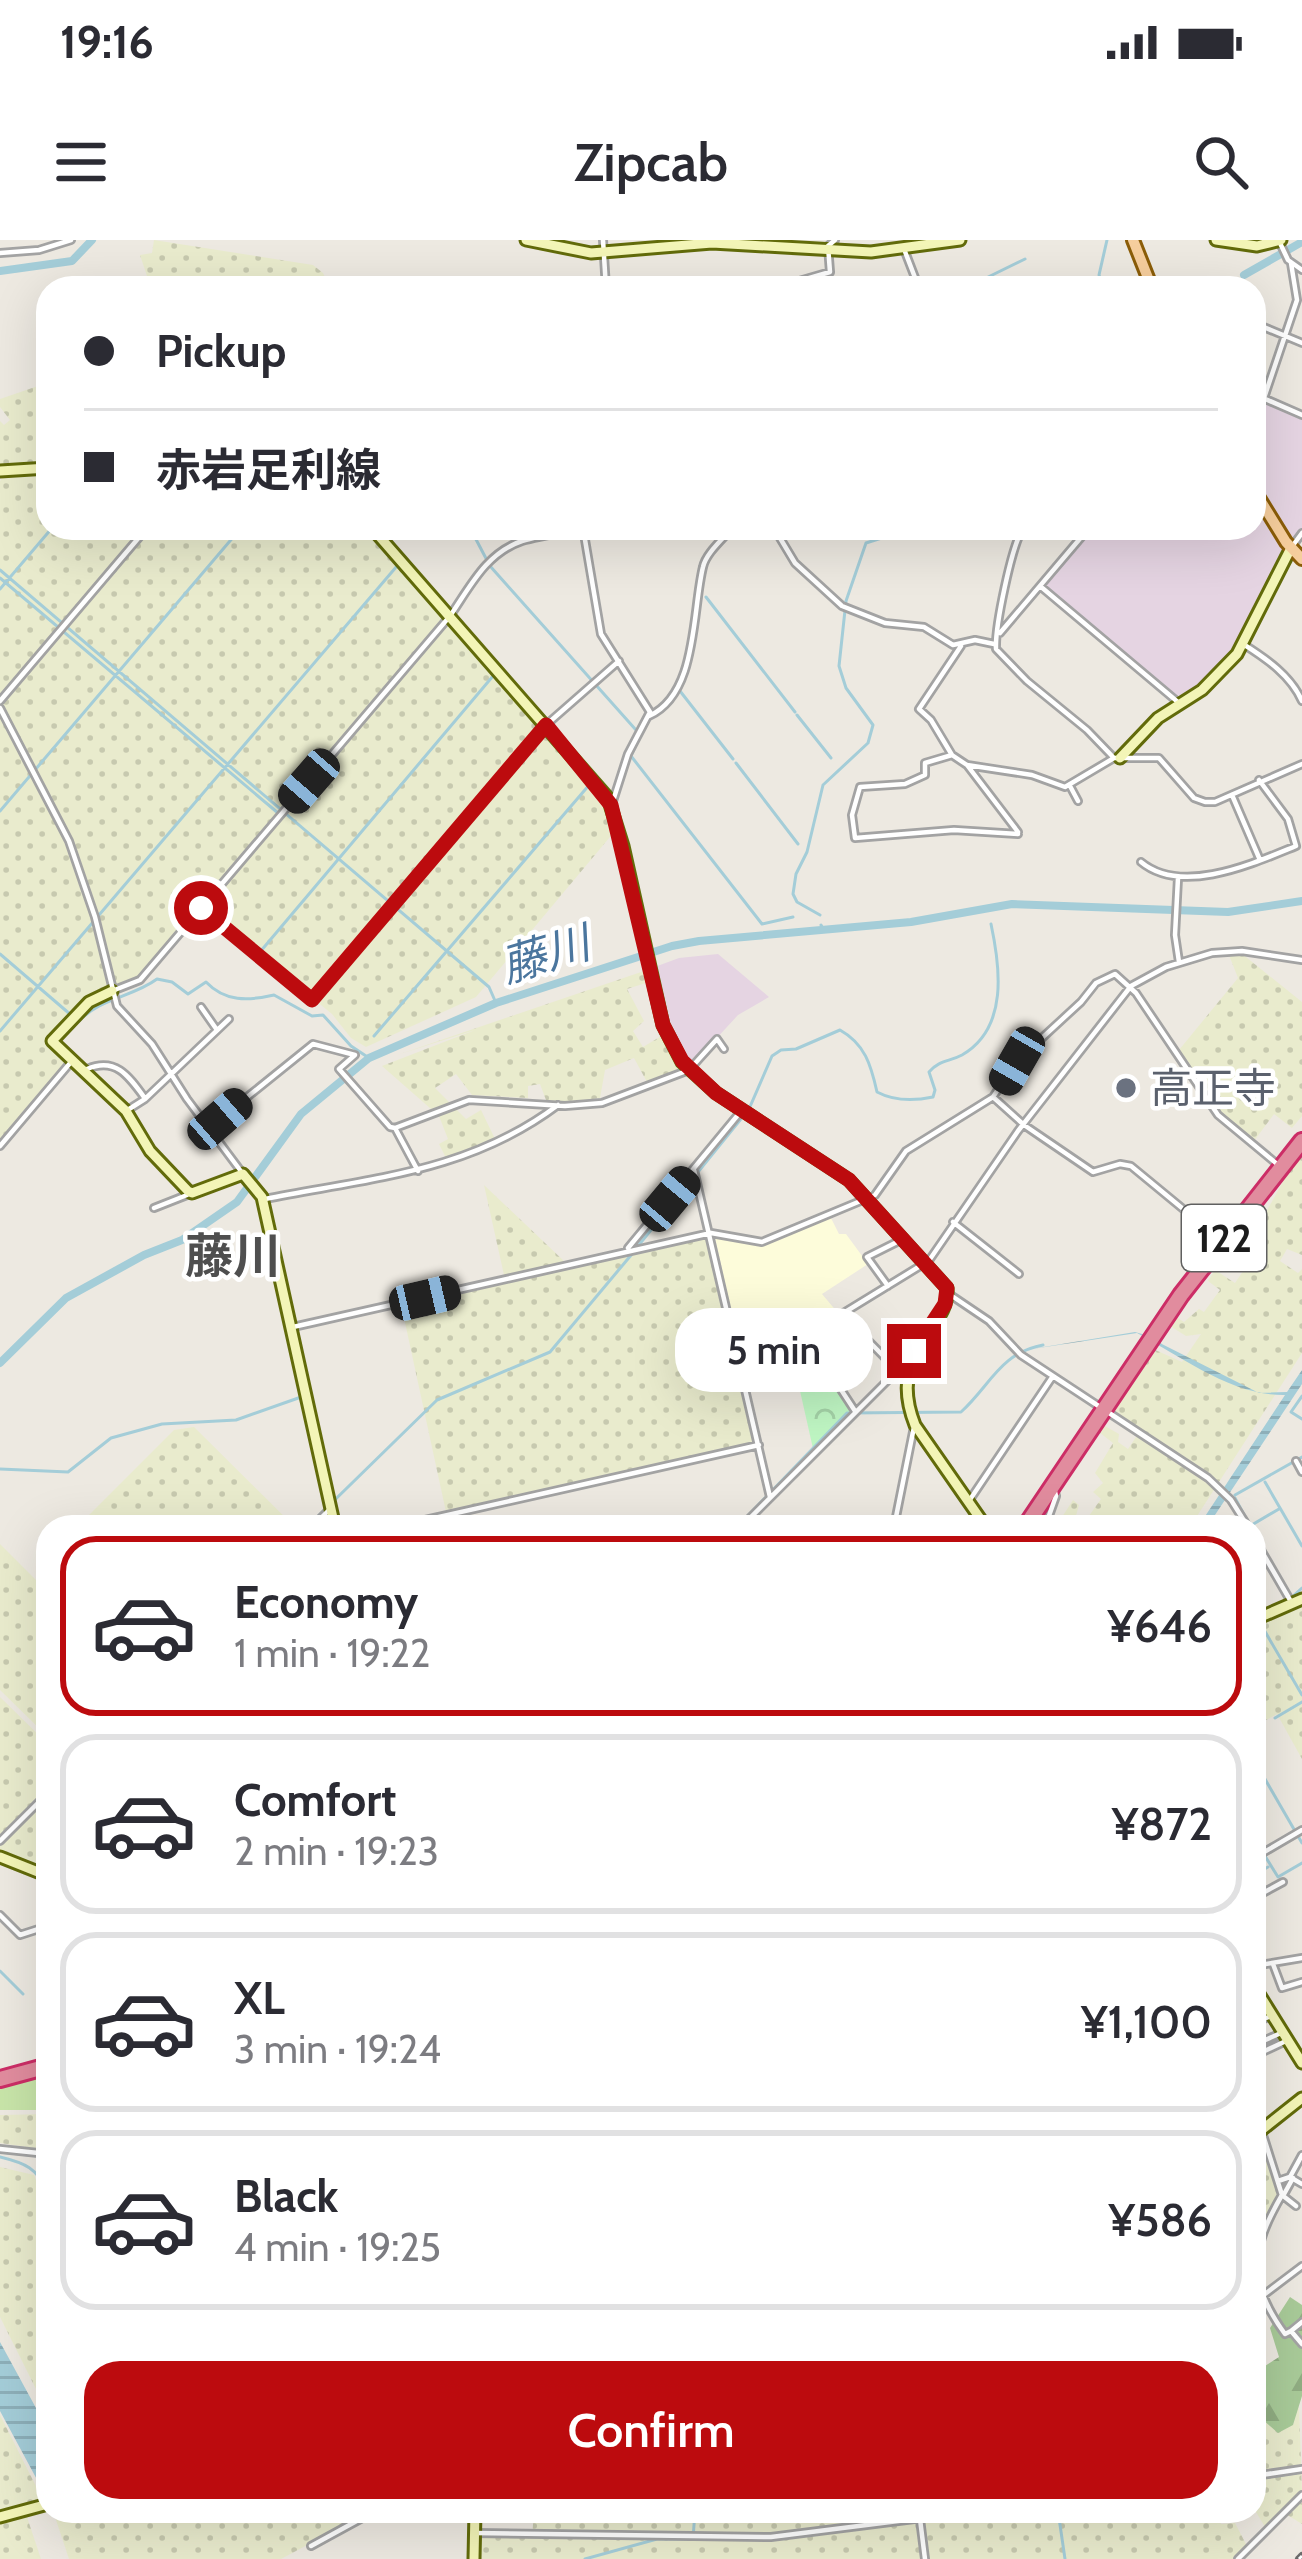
<!DOCTYPE html>
<html lang="en">
<head>
<meta charset="utf-8">
<style>
  body { margin:0; font-family:Cabin,"Noto Sans JP",sans-serif; background:#f7f7f7; color:#2b2b33; height:100vh; display:flex; flex-direction:column; font-size:45px; white-space:nowrap }
  * { box-sizing:border-box; margin:0 }
  p { font-size:39px; color:#7c7c81 }
  .icon { flex:none; width:66px; height:66px; fill:none; stroke:currentColor; stroke-width:2; stroke-linecap:round; stroke-linejoin:round }
  .map { position:relative; flex:1; overflow:hidden }
  .side { position:absolute; left:36px; top:1275px; width:1230px; height:1008px; display:flex; flex-direction:column; background:#fff; border-radius:36px; box-shadow:0 12px 48px #0002 }
  .side>* { flex:none }
  .banner { position:absolute; left:36px; top:36px; width:1230px; height:264px; border-radius:36px; box-shadow:0 12px 48px #0002; display:grid; align-content:center; height:264px; padding:0 48px; background:#fff }
  .end { position:absolute; width:54px; height:54px; margin:-27px; border:15px solid #bc0b0e; background:#fff; box-shadow:0 0 0 6px #fff }
  .from { border-radius:50% }
  .bubble { position:absolute; height:84px; border-radius:36px; background:#fff; box-shadow:0 12px 48px #0002; font-size:39px; font-weight:600; line-height:84px; text-align:center }
  .car { position:absolute; width:36px; height:72px; margin:-36px -18px; border-radius:15px; box-shadow:0 0 9px 3px #0007; background:linear-gradient(#222 24%,#8ab4d8 0 40%,#222 0 76%,#8ab4d8 0 86%,#222 0) }
  .banner b { display:flex; align-items:center; gap:42px; height:114px; font-size:45px }
  .banner b+b { border-top:3px solid #e1e1e2 }
  .banner i { width:30px; height:30px; background:#2b2b33 }
  ul { padding:21px 0 0; list-style:none }
  li { display:flex; align-items:center; gap:36px; height:180px; margin:0 24px 18px; padding:0 24px; border:6px solid #e1e1e2; border-radius:36px }
  li div { flex:1 }
  li b { display:block; font-size:45px }
  li em { font-style:normal; font-weight:600 }
  li.current { border-color:#bc0b0e }
  li>.icon { width:108px; height:108px; stroke-width:1.5 }
  .button { display:flex; gap:24px; margin-top:auto; padding:24px 48px }
  .button a { flex:1; height:138px; border-radius:36px; background:#bc0b0e; color:#fff; font-size:48px; font-weight:600; line-height:138px; text-align:center }
  .status { display:flex; justify-content:space-between; align-items:center; height:84px; padding:0 60px; background:#fff; direction:ltr }
  .status svg { height:33px; fill:currentColor }
  header { display:flex; justify-content:space-between; align-items:center; height:156px; padding:0 48px; background:#fff; font-size:54px; font-weight:600 }
  .map>svg:first-child { display:block }
</style>
</head>
<body>
<div class="status"><b>19:16</b><svg viewBox="0 0 49 12"><path d="M0 12V9h3v3zM5 12V6h3v6zM10 12V3h3v9zM15 12V0h3v12zM26 1h20v11H26zM47 4h2v5h-2z"/></svg></div>
<header><svg class="icon" aria-label="menu" viewBox="0 0 24 24"><path d="M4 6h16M4 12h16M4 18h16"/></svg>Zipcab<svg class="icon" aria-label="search" viewBox="0 0 24 24"><circle cx="10" cy="10" r="6"/><path d="M15 15l6 6"/></svg></header>
<div class="map">
<svg width="1302" height="2319" viewBox="0 0 1302 2319">
  <defs>
    <pattern id="farmland-dots" width="8" height="8" patternUnits="userSpaceOnUse" patternTransform="scale(3)"><rect width="8" height="8" fill="#e9ebcd"/><path d="M2 2h.1M6 6h.1" fill="none" stroke="#c7c9af" stroke-width="1.8" stroke-linecap="round"/></pattern>
    <pattern id="forest-firs" width="22" height="20" patternUnits="userSpaceOnUse" patternTransform="scale(3)"><rect width="22" height="20" fill="#a8ca98"/><path d="M5 1l3.5 6h-7zM16 11l3.5 6h-7z" fill="#90ad82"/></pattern>
    <pattern id="park-crowns" width="20" height="18" patternUnits="userSpaceOnUse" patternTransform="scale(3)"><rect width="20" height="18" fill="#bff6c3"/><path d="M2 6a3 3 0 1 1 6 0M12 15a3 3 0 1 1 6 0" fill="none" stroke="#a4d2a7"/></pattern>
    <pattern id="water-rules" width="6" height="5" patternUnits="userSpaceOnUse" patternTransform="scale(3)"><rect width="6" height="5" fill="#a4cdd8"/><path d="M0 2.5h6" fill="none" stroke="#8dafb9"/></pattern>
  </defs>
  <rect width="100%" height="100%" fill="#ede9e1"/>
  <path fill="#e5d4e2" d="M1264,161l38,16v112l-7,13 -41,-59v-58z
    M1254,257l30,53 -47,100 -35,38 -24,12 -134,-113 49,-59h161z
    M718,714l51,43 -31,18 -47,51 -23,-36 -16,-62 27,-10z"/>
  <path fill="#fdfcda" d="M831,978l8,16h7l22,30 -46,30 16,19 -33,21 -67,8 -23,-105 44,8z"/>
  <path fill="url(#farmland-dots)" d="M154,0l159,25 10,8 7,15h-179l-11,-33 12,-2z
    M48,135v87l-48,7v-48l4,4 6,-5 -10,-13v-8l38,-13z
    M48,232v56h319l230,261 18,42 -139,166 -110,50 -15,-9 -19,-24 -132,-108 -65,76 -56,25 -29,29 -1,4 19,24 -68,79v-662l6,-7z
    M1241,713l61,49v114l-10,12 -18,-14 -20,27 -33,-27 -42,-64 59,-72 -9,-23z
    M647,730l2,12 -22,7 17,32 -11,10 10,16 20,-12 23,34 -39,13 -13,-24 -29,12 -5,28 -33,5 -21,-3 -6,-16 -12,2v12l-56,-3 -16,-21 -21,14 31,31 15,-9 15,31 -49,19 -8,-16 9,-5 -9,-23 -57,-50 93,-36 -78,25z
    M1302,907v108l-15,-6 -7,12 18,12 4,-4v84l-112,174h-126l3,-7 -5,-3 11,-17 6,5 -5,18 7,4 20,-28 -8,-7 10,-9 -8,-10 18,-30 -18,-14 3,-7 21,12 -1,8 10,7 12,-18 -31,-23 42,-60 31,14 19,-28 -15,2 -19,-12 6,-9 11,7 15,-13 5,3 16,-22 -12,-9 7,-11 20,13 23,-34 -9,-6z
    M484,945l81,77 -1,2 -60,11z
    M709,994l48,208 -311,70 -45,-208z
    M194,1187l101,100h-218l97,-97z
    M0,1304l48,48v145l-48,-47z
    M1302,1363v156l-25,-45 -23,13v-102z
    M0,1457l48,47v120l-6,6 -42,-19z
    M48,1874v36l-48,-7v-28z
    M1254,1887l27,67 -21,42 -6,4z
    M0,1927l34,8 14,36v202l-48,-96z
    M1299,2166l3,85 -6,6 6,6v21l-21,-13 -16,16 -9,-15 -17,8 -2,-9h17v-102l1,5 38,11z
    M0,2175l44,87 -20,6 17,51h-41z
    M53,2271h318l-90,48h-212z
    M534,2271h685l2,13 14,-1 12,23 -11,13h-756v-23l52,2z"/>
  <path fill="#c8e5a9" d="M48,1831v39h-48v-26z"/>
  <path fill="url(#forest-firs)" d="M1290,2057l12,8v91l-9,29 -15,8 -23,-20 -1,-40 25,-16 -9,-29z"/>
  <path fill="url(#park-crowns)" d="M830,1133l25,38 -41,42 -16,-71z"/>
  <path fill="url(#water-rules)" d="M1135,1092l7,2 117,59 28,-1 15,-22v14l-95,143h-9l87,-132c-53,1 -103,-38 -148,-62l-118,18z
    M0,2102l48,88v70l-48,-89z"/>
  <g fill="none" stroke-linecap="round" stroke-linejoin="round">
    <path stroke="#a4cdd8" stroke-width="3" d="M349,40l52,8
      M923,48l15,-10 42,3 45,-22
      M1104,48l-5,-13 8,-35
      M470,288l20,38 146,164
      M0,330l489,417 7,16
      M0,338l278,235
      M0,349l52,-61
      M706,357l89,115
      M680,451l53,68
      M797,475l34,43
      M640,496l-9,20 131,168 31,-7
      M736,523l62,81
      M0,571l241,-283
      M820,675l-23,-13 -4,-8 3,-20 11,-22 16,-67 45,-42 5,-18 -27,-37 -7,-22 7,-65 20,-58 47,-15
      M821,685l3,5
      M260,712l233,-276
      M0,714l71,61
      M79,781c21,-23 54,-24 78,-42l15,3 16,12 18,-12c19,20 42,19 68,13l38,21 11,-1 28,31 18,12
      M0,791l397,-465
      M374,796l216,-252
      M638,1006l111,-137 23,-53 9,-6 15,-1 44,-19c25,14 31,35 37,62 17,9 37,9 56,5l2,-7 -6,-18c10,-12 20,-10 33,-17 47,-27 38,-89 29,-131
      M1302,1156l-11,16 11,7
      M320,1200l16,72
      M0,1229l68,3 43,-34 51,-14 74,-4 68,-24
      M1265,1242l37,64
      M1235,1255l67,-38
      M1235,1258l14,26
      M1250,1286l29,-17
      M307,1287l130,-127 113,-48 82,-98
      M737,1287l110,-114 114,-1c29,-26 39,-59 82,-67
      M1292,1357l10,-9
      M1260,1383l42,72
      M1275,1478l27,-16
      M1254,1520l41,71
      M1298,1596l4,7
      M1254,1597v1
      M0,1598l48,-49
      M1265,1616l13,21 24,-14
      M1254,1635l14,-8
      M0,1731l23,23
      M0,1912l48,5
      M0,1917c25,6 37,11 48,35
      M1254,2239l48,-7
      M1058,2271l7,48
      M585,2319l72,-20h36l2,-28"/>
    <path stroke="#a4cdd8" stroke-width="8" d="M0,31l72,-10 20,-21
      M1244,35l58,-33
      M0,1123l66,-65 78,-43 38,-15 55,-38 64,-88 68,-56 127,-55 176,-57 27,-5 212,-19 101,-18 216,8 74,-11"/>
    <g stroke="#a3a3a3" stroke-width="10">
      <path id="street" d="M603,0l3,48
        M1280,3l8,17 14,10
        M904,9l15,39
        M0,13l39,-3 32,-10
        M775,48l55,-16 -2,-26 7,-6
        M928,48l8,-6 18,1 -1,5
        M1254,83l48,20
        M1264,158l33,-98 -6,-37
        M1254,179l9,-21 39,17
        M583,288l18,106 49,78 -22,42 -16,50
        M774,288l21,35 47,43 43,17 39,4 29,18 22,-5 19,4
        M1023,288c-12,20 -28,99 -27,121l31,32 60,49 27,28
        M1291,308l11,-15
        M1040,346l139,117
        M1000,393l89,-105
        M1243,404c24,15 48,32 59,57
        M961,406l-42,63 12,11 21,35 15,10 65,10 33,12 49,-29h45l35,40 11,4h10l87,-38
        M0,461l147,-173
        M0,468l69,133 26,76 22,89 35,38 35,55 56,75
        M649,476c49,-22 43,-105 54,-149 3,-14 20,-28 29,-39
        M952,515l-27,8v12l-20,9 -45,3 -8,28 3,23 99,-8 64,4
        M967,525l51,67
        M1070,546l8,15
        M1232,555l28,65
        M1141,622c41,34 113,1 155,-16l-8,-27 -29,-39
        M1178,638l-3,57 4,27
        M203,670l109,90 234,-275 73,-64
        M112,751l28,-11 310,-364c20,-29 36,-63 72,-75 17,-5 31,-5 47,-13
        M201,767l16,23
        M87,829c28,-12 41,6 57,28
        M993,857l31,28 69,47 27,-8 11,2 91,75
        M126,871l19,-12 84,-80
        M210,887l103,-83 42,11 -16,14 51,58 5,1 23,43
        M395,888l74,-28 96,6 37,-3 87,-33 28,-31 7,10
        M0,906l71,-84
        M694,930l76,327
        M265,959c106,-21 204,-27 293,-94
        M154,968l33,-13
        M953,982l66,52
        M628,1008l114,-138
        M928,1022l90,-131 113,-145 35,-19 46,-14 30,-2 60,9
        M888,1046l-21,-29 32,-16
        M949,1054l40,27 32,34 187,123 23,22 17,27
        M842,1074l63,64
        M293,1087l418,-94 51,9 113,-47 31,-44 87,-54 24,-36 64,-59 15,-19 19,-9 21,19 82,122 59,49
        M806,1096l49,75
        M737,1105l69,-9 119,-73
        M1296,1221l6,11
        M969,1261l84,-125
        M312,1287l19,-19
        M394,1287l365,-82
        M741,1287l156,-156
        M894,1287l20,-100
        M1045,1287l11,-31 -2,-8
        M1254,1298l36,62
        M0,1601l48,-48
        M1254,1618l48,-28
        M1259,1655l24,-13
        M0,1675l20,20 28,-9
        M1273,1724l9,24 20,-6
        M1254,1726l48,-8
        M1254,1783l17,-7
        M1254,1805l27,-12
        M1254,1816l32,-15
        M1254,1883l9,12 19,60c-32,55 -35,87 3,139l6,-3 11,13
        M0,1909l48,5
        M1290,1937l12,7
        M1278,1941l12,-4 12,-22
        M1282,1955l14,11
        M1283,1956l10,-18
        M1261,2057l41,-31
        M1291,2091l11,-9
        M1254,2236l48,-7
        M457,2271l17,7
        M919,2271l6,48
        M475,2293l296,4 207,-26
        M311,2306l64,-35
        M1238,2319l64,-64"/>
    </g>
    <g stroke="#626b0a" stroke-width="15">
      <path id="secondary" d="M526,0l65,13 121,-10 159,9 89,-12
        M1216,0l41,6 24,-6
        M0,231l48,-3
        M372,288l236,270 15,48 40,179 19,37 34,31 133,87 98,108c4,41 -62,62 -32,137l71,102
        M1120,518l38,-40 44,-28 35,-36 54,-106
        M112,751l-23,11 -37,39 74,70 24,40 38,40 4,2 51,-19 19,23 73,330
        M1254,1380l48,-21
        M0,1617l48,19
        M1254,1746l48,77
        M1254,1896l48,-38
        M0,2277l48,-13
        M474,2319l1,-48"/>
    </g>
    <g stroke="#8b5d08" stroke-width="16">
      <path id="primary" d="M1133,0l19,48
        M1254,250l32,52 16,17"/>
    </g>
    <g stroke="#cc2d66" stroke-width="20">
      <path id="highway" d="M1025,1287l156,-232 121,-154
        M0,1839l48,-13"/>
    </g>
    <use href="#street" stroke="#fff" stroke-width="4.5"/>
    <use href="#secondary" stroke="#f3f5b7" stroke-width="9"/>
    <use href="#primary" stroke="#f6ce9d" stroke-width="10"/>
    <use href="#highway" stroke="#e18c9e" stroke-width="14"/>
    <g stroke="#6a6a6a" stroke-width="8">
      <path id="rail" d="M1299,2319l3,-3"/>
    </g>
    <use href="#rail" stroke="#fff" stroke-width="3" stroke-dasharray="9" stroke-linecap="butt"/>
  </g>
  <g fill="none" stroke-linecap="round" stroke-linejoin="round">
    <path stroke="#bc0b0e" stroke-width="15" d="M201,668l111,92 234,-275 65,80 52,220 19,36 34,32 133,87 98,108 -2,16 -31,47"/>
  </g>
  <circle fill="#6b7280" stroke="#fff" stroke-width="4.5" cx="1126" cy="848" r="12"/>
  <g text-anchor="middle" stroke-width="9" stroke-linejoin="round" paint-order="stroke">
    <rect fill="#fff" stroke="#606060" stroke-width="3" x="1182" y="965" width="84" height="66" rx="9"/>
    <g font-size="39" font-weight="bold" fill="#1c1c1c">
      <text x="1224" y="1012">122</text>
    </g>
    <g font-size="42" fill="#5b616d" stroke="#fff" text-anchor="start">
      <text x="1150" y="863">高正寺</text>
    </g>
    <g font-size="45" font-style="italic" fill="#4b769e" stroke="#fff">
      <text transform="translate(545 714) rotate(-17)" y="16">藤川</text>
    </g>
    <g font-size="48" font-weight="bold" fill="#4f4f4f" stroke="#fff">
      <text x="233" y="1033">藤川</text>
    </g>
  </g>
</svg>
<i class="end from" style="left:201px;top:668px"></i>
<i class="end" style="left:914px;top:1111px"></i>
<div class="bubble" style="left:675px;top:1068px;width:198px">5 min</div>
<i class="car" style="left:309px;top:541px;rotate:221deg"></i>
<i class="car" style="left:1017px;top:821px;rotate:210deg"></i>
<i class="car" style="left:220px;top:879px;rotate:49deg"></i>
<i class="car" style="left:670px;top:959px;rotate:40deg"></i>
<i class="car" style="left:425px;top:1058px;rotate:77deg"></i>
<div class="banner">
<b><i class="from"></i>Pickup</b>
<b><i></i>赤岩足利線</b>
</div>
<section class="side">
<ul>
<li class="current"><svg class="icon" aria-label="car" viewBox="0 0 24 24"><path d="M5 17H2v-5l4-1 3-4h7l3 4 3 1v5h-3M9 17h6M6 11h13"/><circle cx="7" cy="17" r="2"/><circle cx="17" cy="17" r="2"/></svg><div><b>Economy</b><p>1 min · 19:22</p></div><em>¥646</em></li>
<li><svg class="icon" aria-label="car" viewBox="0 0 24 24"><path d="M5 17H2v-5l4-1 3-4h7l3 4 3 1v5h-3M9 17h6M6 11h13"/><circle cx="7" cy="17" r="2"/><circle cx="17" cy="17" r="2"/></svg><div><b>Comfort</b><p>2 min · 19:23</p></div><em>¥872</em></li>
<li><svg class="icon" aria-label="car" viewBox="0 0 24 24"><path d="M5 17H2v-5l4-1 3-4h7l3 4 3 1v5h-3M9 17h6M6 11h13"/><circle cx="7" cy="17" r="2"/><circle cx="17" cy="17" r="2"/></svg><div><b>XL</b><p>3 min · 19:24</p></div><em>¥1,100</em></li>
<li><svg class="icon" aria-label="car" viewBox="0 0 24 24"><path d="M5 17H2v-5l4-1 3-4h7l3 4 3 1v5h-3M9 17h6M6 11h13"/><circle cx="7" cy="17" r="2"/><circle cx="17" cy="17" r="2"/></svg><div><b>Black</b><p>4 min · 19:25</p></div><em>¥586</em></li>
</ul>
<div class="button"><a>Confirm</a></div>
</section>
</div>
</body>
</html>
